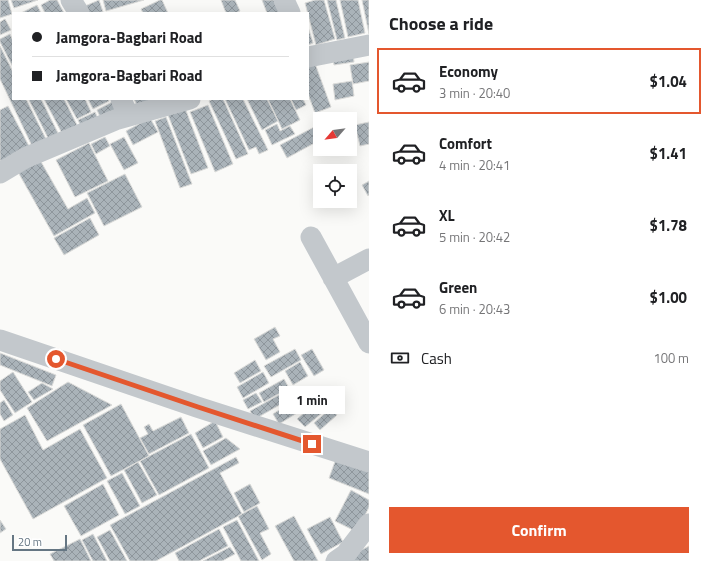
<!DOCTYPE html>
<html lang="en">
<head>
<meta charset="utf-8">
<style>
  body { margin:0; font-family:"Titillium Web",sans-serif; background:#f6f6f6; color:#202124; height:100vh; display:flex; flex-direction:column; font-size:15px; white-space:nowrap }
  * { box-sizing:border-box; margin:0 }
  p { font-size:13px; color:#757577 }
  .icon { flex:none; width:22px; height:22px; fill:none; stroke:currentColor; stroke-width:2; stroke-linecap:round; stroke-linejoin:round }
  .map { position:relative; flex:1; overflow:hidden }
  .drawer { display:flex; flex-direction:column; background:#fff; width:340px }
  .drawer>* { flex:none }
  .guide { position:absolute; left:12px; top:12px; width:297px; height:88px; border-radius:0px; box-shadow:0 4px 16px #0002; display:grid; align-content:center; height:88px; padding:0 20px; background:#fff }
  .needle { width:26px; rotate:242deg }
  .tools { position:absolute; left:313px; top:112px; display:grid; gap:8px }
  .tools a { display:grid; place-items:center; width:44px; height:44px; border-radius:0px; background:#fff; box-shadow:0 4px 16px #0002; font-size:20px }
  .scale { position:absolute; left:12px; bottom:10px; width:55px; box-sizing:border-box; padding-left:4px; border:2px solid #657683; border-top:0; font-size:11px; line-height:14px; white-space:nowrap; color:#657683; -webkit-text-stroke:3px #fff; paint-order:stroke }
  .end { position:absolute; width:18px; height:18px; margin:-9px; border:5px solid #e4572e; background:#fff; box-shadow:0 0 0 2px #fff }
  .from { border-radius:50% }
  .bubble { position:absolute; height:28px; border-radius:0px; background:#fff; box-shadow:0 4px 16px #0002; font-size:13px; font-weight:700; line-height:28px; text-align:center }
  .guide b { display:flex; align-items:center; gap:14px; height:38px; font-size:15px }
  .guide b+b { border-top:1px solid #e0e0e0 }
  .guide i { width:10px; height:10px; background:#202124 }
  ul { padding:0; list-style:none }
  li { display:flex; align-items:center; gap:12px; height:66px; margin:0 8px 6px; padding:0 12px; border:2px solid transparent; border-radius:0px }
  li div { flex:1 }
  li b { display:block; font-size:15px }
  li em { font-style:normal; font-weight:700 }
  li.on { border-color:#e4572e }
  li>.icon { width:36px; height:36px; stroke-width:1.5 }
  h2 { padding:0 20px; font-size:18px; line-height:48px }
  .pay { display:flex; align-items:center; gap:10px; height:44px; padding:0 20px; font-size:15px }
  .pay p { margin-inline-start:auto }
  .action { display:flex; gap:8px; margin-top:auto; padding:8px 20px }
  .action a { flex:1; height:46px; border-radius:0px; background:#e4572e; color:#fff; font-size:16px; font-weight:700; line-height:46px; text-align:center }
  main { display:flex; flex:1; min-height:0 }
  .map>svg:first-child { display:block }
</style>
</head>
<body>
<main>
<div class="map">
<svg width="369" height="561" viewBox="0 0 369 561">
  <defs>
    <pattern id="building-cross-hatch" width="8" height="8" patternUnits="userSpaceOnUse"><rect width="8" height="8" fill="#aab3b9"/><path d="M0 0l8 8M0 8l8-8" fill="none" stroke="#8e969c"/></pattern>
  </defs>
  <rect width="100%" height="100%" fill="#fafaf8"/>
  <path fill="url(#building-cross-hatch)" stroke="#dcdcda" d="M0,0h8l4,14 -12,4z
    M11,0h27l-24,8z
    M50,0h7l7,13h-19l-4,-8z
    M99,0l4,12 -15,1 -3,-7z
    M103,0h41l-38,11z
    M160,0h2l6,13h-25l-2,-4z
    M221,0h14l5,11 -4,2h-10z
    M262,0h17l5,13h-17z
    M315,0h9l11,39 -19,6 -11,-42z
    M327,0h9l9,38 -8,2z
    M340,0h18l7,33 -17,4z
    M362,0h7v34z
    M37,5l4,8h-20z
    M5,19l6,11 -11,5v-13z
    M308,27l5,16 -5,2z
    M10,34l3,7v26l-13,-25v-3z
    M0,46l13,26v27h13l21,42 -14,7 -33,-69z
    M353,52l1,10 -20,3 -2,-10z
    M313,58l18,49 -16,6 -7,-19v-34z
    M369,62v19l-16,3 -3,-19z
    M352,81l2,15 -19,4 -2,-16z
    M32,99h9l20,40 -10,5 -22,-44z
    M44,99h20l16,32 -15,8z
    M66,99h19l6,13 -14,7z
    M88,99h20l1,2 -16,8z
    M134,99h26l-21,10z
    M213,99h10l25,55 -12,5 -27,-58z
    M225,99h18l25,51 -9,4 -3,-7 -7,3z
    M247,99h20l11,22 -16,9z
    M268,99h22l10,21 -18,9z
    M291,99h12l3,6 -10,5z
    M114,101l7,13 -18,9 -6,-13z
    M208,105l25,59 -18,8 -25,-60z
    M8,106l22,42 -28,15 -2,-3v-50z
    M185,108l23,60 -17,6 -23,-59z
    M95,112l5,11 -17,8 -5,-11z
    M166,117l26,67 -12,4 -25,-67z
    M150,118l8,14 -25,13 -7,-14z
    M369,122v22l-9,2 -5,-21z
    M277,124l3,7 10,-5 5,8 -23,11 -7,-15z
    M320,124v16l-33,18 -7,-13z
    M105,137l5,9 -14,8 -5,-10z
    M124,137l14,26 -14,7 -14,-26z
    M89,143l19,38 -33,16 -19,-37z
    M40,160l28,49 19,-11 8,15 -41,23 -36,-64z
    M125,174l17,33 -38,19 -17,-33z
    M369,181v14l-1,1 -6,-11z
    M90,218l9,17 -35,20 -10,-17z
    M275,327l5,9 -7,3 7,13 -14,8 -12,-21z
    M295,349l6,11 -30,17 -7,-11z
    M312,349l12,21 -10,6 -13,-21z
    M0,353l56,22 -4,11 -52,-21z
    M255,360l6,11 -21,12 -6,-10z
    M300,362l8,14 -15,9 -8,-14z
    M13,372l19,30 -17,11 -15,-23v-9z
    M263,372l6,11 -26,15 -6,-11z
    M284,379l5,9 -25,14 -5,-9z
    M68,382l44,23 -65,36 -20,-33z
    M42,383l11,6 -19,11 -6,-8z
    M286,391l4,8 -35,20 -5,-8z
    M256,393l6,9 -14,7 -5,-9z
    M320,399l8,9 -23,19 -8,-8z
    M4,400l9,15 -9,6 -4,-7v-11z
    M295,400l7,10 -23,14 -6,-10z
    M121,404l28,52 -38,20 -28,-51z
    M331,408l6,7 -17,15 -6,-7z
    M25,415l18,35 37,-21 27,49 -74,41 -33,-60v-30z
    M181,417l8,16 -40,21 -9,-16 8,-4 -4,-7 5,-3 4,7z
    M215,421l8,16 -20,11 -8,-15z
    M191,434l18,34 -50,27 -19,-34z
    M226,438l14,11 -29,16 -8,-14z
    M337,456l32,13v25l-40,-16z
    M236,457l3,6 -19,10 22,41 -86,47h-26l-20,-36z
    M138,462l19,33 -15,8 -18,-33z
    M122,473l18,33 -15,8 -18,-33z
    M103,484l16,31 -38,21 -17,-30z
    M250,484l10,19 -16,9 -10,-19z
    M351,490l18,10v7l-12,25 -22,-11z
    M257,506l12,23 -9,4 11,21 -9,6 -24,-44z
    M294,516l24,45h-24l-19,-35z
    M330,517l13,25 -22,12 -14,-25z
    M0,520l6,9 -6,4z
    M237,520l22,41h-18l-18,-34z
    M219,529l9,17 -29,15h-20l-4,-8z
    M110,530l17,31h-17l-13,-24z
    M93,534l14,27h-14l-11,-21z
    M80,539l11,22h-37l-4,-7z
    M369,546v15h-17l-2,-5z
    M230,547l5,7 -13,7h-19z"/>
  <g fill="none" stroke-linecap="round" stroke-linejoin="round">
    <path stroke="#c3c8cc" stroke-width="21" d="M71,0l8,13
      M284,0l6,13
      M308,57l61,-12
      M121,99l7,17
      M0,173l25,-15 90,-38 75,-21
      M311,237l58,106
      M333,278l36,-19
      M0,340l197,67 172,55
      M336,561l10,-7 23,-30"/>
  </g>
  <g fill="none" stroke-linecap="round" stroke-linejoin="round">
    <path stroke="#e4572e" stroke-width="5" d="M56,359l142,48 114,37"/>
  </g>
</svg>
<div class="tools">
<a><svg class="needle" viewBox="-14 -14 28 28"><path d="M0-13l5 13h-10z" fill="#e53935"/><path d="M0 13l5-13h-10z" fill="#757577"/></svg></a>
<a><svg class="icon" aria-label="locate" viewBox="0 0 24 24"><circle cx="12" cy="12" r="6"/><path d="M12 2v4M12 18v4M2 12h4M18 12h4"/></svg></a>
</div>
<div class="scale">20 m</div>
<i class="end from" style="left:56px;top:359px"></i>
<i class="end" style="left:312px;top:444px"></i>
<div class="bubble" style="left:279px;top:386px;width:66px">1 min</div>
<div class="guide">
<b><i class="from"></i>Jamgora-Bagbari Road</b>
<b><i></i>Jamgora-Bagbari Road</b>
</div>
</div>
<section class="drawer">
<h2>Choose a ride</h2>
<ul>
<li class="on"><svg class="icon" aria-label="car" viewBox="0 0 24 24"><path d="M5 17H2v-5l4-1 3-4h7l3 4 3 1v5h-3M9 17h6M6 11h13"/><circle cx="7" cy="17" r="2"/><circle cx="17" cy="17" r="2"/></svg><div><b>Economy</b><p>3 min · 20:40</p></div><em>$1.04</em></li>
<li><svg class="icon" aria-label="car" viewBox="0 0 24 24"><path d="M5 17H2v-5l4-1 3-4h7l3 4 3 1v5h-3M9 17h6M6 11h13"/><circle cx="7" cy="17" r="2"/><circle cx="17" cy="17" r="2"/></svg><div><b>Comfort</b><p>4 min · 20:41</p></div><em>$1.41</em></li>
<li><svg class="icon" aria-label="car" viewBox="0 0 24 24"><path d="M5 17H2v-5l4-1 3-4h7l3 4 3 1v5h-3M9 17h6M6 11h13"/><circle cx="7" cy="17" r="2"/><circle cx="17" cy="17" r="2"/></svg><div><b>XL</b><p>5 min · 20:42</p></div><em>$1.78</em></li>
<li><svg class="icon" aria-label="car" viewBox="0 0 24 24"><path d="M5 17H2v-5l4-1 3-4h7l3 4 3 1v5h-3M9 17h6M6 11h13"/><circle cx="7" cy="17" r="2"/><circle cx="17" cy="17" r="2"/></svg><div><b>Green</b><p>6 min · 20:43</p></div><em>$1.00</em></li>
</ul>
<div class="pay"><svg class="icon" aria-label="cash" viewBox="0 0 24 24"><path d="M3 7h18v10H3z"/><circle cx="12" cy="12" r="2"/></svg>Cash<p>100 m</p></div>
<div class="action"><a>Confirm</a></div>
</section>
</main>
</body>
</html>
